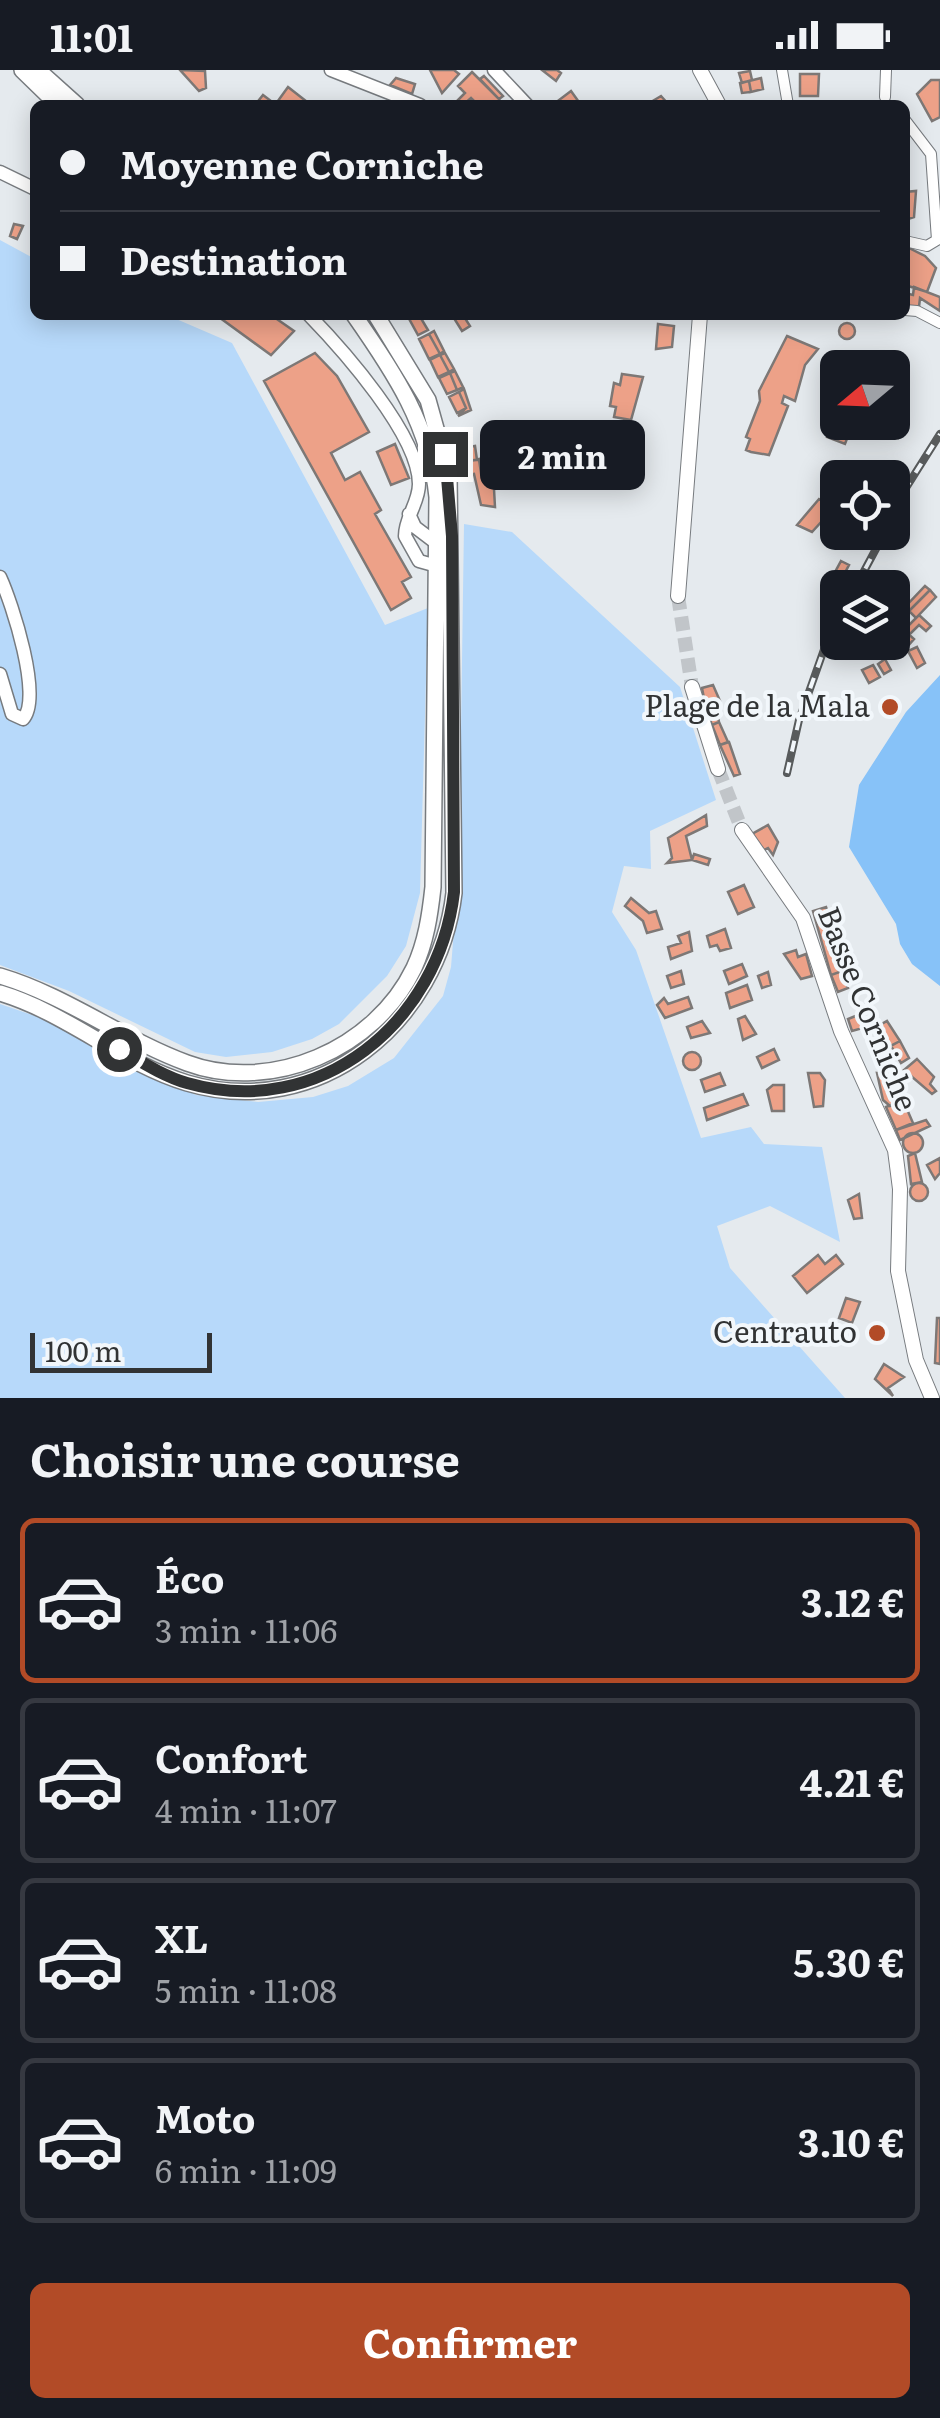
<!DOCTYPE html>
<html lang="fr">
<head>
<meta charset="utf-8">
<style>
  body { margin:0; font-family:Literata,serif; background:#20242c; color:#f1f3f6; height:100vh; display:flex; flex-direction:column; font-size:38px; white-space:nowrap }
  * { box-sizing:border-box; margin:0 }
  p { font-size:32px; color:#9ea1a6 }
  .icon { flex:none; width:55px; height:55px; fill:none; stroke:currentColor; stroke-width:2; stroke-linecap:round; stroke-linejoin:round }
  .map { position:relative; height:1328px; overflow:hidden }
  .details { display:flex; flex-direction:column; background:#171b24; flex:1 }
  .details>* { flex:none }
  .guide { position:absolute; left:30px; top:30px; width:880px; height:220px; border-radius:15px; box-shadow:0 5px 25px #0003; display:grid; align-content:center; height:220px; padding:0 30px; background:#171b24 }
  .needle { width:65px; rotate:251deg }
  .buttons { position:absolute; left:820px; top:280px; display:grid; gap:20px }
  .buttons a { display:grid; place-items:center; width:90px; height:90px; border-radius:15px; background:#171b24; box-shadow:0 5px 25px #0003; font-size:50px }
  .scale { position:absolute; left:30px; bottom:25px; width:182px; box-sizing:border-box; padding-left:10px; border:5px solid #313334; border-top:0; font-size:28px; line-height:35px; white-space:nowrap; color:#313334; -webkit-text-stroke:8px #f2f7fb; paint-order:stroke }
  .end { position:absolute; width:45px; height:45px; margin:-22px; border:12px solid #313334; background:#fff; box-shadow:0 0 0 5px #fff }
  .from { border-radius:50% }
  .bubble { position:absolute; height:70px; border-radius:15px; background:#171b24; box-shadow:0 5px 25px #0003; font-size:32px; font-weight:700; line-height:70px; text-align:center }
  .guide b { display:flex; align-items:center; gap:35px; height:95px; font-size:38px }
  .guide b+b { border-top:2px solid #363941 }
  .guide i { width:25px; height:25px; background:#f1f3f6 }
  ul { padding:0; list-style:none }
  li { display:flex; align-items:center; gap:30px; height:165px; margin:0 20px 15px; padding:0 10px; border:5px solid #363941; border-radius:15px }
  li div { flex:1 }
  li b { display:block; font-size:38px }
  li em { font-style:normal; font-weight:700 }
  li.current { border-color:#b24b27 }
  li>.icon { width:90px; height:90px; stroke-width:1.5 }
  h2 { padding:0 30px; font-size:45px; line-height:120px }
  .cta { display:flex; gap:20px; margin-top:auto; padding:20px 30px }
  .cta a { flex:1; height:115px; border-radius:15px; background:#b24b27; color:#fff; font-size:40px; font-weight:700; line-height:115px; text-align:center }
  .status { display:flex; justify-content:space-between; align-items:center; height:70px; padding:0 50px; background:#171b24; direction:ltr }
  .status svg { height:28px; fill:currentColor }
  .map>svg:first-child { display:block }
</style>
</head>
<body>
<div class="status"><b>11:01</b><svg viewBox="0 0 49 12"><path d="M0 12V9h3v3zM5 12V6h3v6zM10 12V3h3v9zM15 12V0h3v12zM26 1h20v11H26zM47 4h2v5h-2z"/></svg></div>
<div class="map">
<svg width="940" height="1328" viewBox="0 0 940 1328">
  <rect width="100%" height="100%" fill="#e5eaee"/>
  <path fill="#b7d9fa" d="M0,170l35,19v56h132l65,28 153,282 43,-17 -8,285 -14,53 -19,30 -48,48 -27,15 -40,13 -46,5 -31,-5 -126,-61 -69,-26z
    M464,454l48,8 168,155 36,113 -66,31 1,38 -27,-3 -12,46 24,38 65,188 50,-11 13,17 58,3 18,95 -70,-36 -53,20 13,42 115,130h-845v-394l50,17 146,74 62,7 55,-5 35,-11 46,-28 49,-62 8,-29 8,-99z"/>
  <path fill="#87c2f8" d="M940,605v311l-28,-22 -12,-20 -4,-20 -47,-77 10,-62 47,-73z"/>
  <path fill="#eda188" stroke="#7d7876" stroke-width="2.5" d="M180,0l25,1 1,17 -7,3z
    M430,0h24l5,4 -17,19z
    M542,0h15l4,3 -5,8z
    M750,1l2,9 -10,3 -3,-10z
    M472,2l27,27 4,6h-25l-7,-7 -8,7 -5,-5 7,-7 -7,-7z
    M800,4h19l-1,22h-18z
    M484,6l19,20 -4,3 -19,-20z
    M396,8l19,6 -3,10 -22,-9z
    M761,8l2,11 -12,3 -2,-11z
    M931,10h9v37l-8,4 -15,-27z
    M749,11l2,11 -9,1 -2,-10z
    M288,17l23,18h-36z
    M571,21l10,14h-25l-1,-2z
    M263,25l12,9v1h-20z
    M661,26l8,9h-23z
    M916,121l-2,26 -9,3v-28z
    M14,154l9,2 -6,13 -7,-3z
    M905,176l20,10 11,12 -9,24 -22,-7z
    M914,217l26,10v14l-20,-13 -1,9h-14v-14l8,2z
    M216,245h55l23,16 -23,24z
    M407,245h12l9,15 -10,5z
    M452,245h11l7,11 -8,5z
    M839 261a8 8 0 1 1 16 0a8 8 0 1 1-16 0Z
    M658,254l16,2 -2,21 -16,2z
    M434,261l10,20 -4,3 -11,-20z
    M429,264l11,20 -11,5 -10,-20z
    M787,266l31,13 -13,16 -10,36 -11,-5 -2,7 6,3 -19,49 -18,-3 -5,-2 4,-11 -4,-2 14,-36 -1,-10z
    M315,283l22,23 32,56 -38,21 14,27 15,-8 21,38 -6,4 36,63 -9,5 9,16 -20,12 -127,-229z
    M445,283l9,16 -5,3 -9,-17z
    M440,285l9,17 -11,5 -8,-17z
    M455,301l8,16 -6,3 -7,-17z
    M450,303l7,17 -10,4 -8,-16z
    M622,304l21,3 -12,43 -17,-3 2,-10 -6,-1 4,-23 6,2z
    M464,319l7,21 -13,6 8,-8 -7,-16z
    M459,322l7,16 -9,5 -8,-16z
    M833,343l5,9 15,1 -8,21 -18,-7z
    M899,348l6,2 -7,18 -6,-2v-9z
    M395,374l14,34 -18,7 -14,-33z
    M475,376l2,14 -10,1 1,-14z
    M479,389l2,14 12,-2 2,36 -14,-2 -7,-31 -7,1 -2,-13z
    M819,429l12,7 -9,15 -10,11 -15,-7z
    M841,491l8,4 -7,13 -8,-4z
    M925,516l5,4 -21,21 -4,-4z
    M930,520l6,7 -20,21 -7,-7z
    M919,545l12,11 -5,5 -7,-6 -10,10 -5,-5z
    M904,560l10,9 -7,8 -10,-9z
    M887,573l2,11 -7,5 -6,-7z
    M917,577l8,16 -8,5 -9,-17z
    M885,589l6,11 -7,4 -6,-10z
    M873,595l7,12 -11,6 -7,-13z
    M713,615l7,16 -14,8 -4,-21z
    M716,636l3,16 -7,3 -6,-16z
    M719,652l9,20 -8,3 -8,-20z
    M729,672l11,32 -6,2 -14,-31z
    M706,745l1,11 -21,10 6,24 -25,3 5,-5 -4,-20z
    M768,755l10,17 -5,13 -5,-7 -6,3 -10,-17z
    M694,784l16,5 -2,6 -16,-5z
    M744,815l10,22 -16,7 -10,-22z
    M631,828l18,15 7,-2 6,18 -15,4 -4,-12 -18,-15z
    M826,837l11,31 -6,2 9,32 -9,3 -18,-64z
    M725,859l6,19 -11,3 -3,-6 -7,2 -3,-11z
    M689,862l3,19 -21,8 -3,-12 13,-4 -3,-7z
    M831,870h7l7,25 -5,6z
    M796,880l2,7 8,-3 6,22 -11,3 -17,-25z
    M742,894l5,12 -18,8 -5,-13z
    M681,901l3,13 -13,4 -4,-12z
    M842,901l6,17 -10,4 -7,-17z
    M768,902l3,13 -9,3 -4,-12z
    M747,915l5,15 -22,8 -4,-15z
    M688,927l4,11 -27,10 -8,-13 7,-7 4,6z
    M858,945l5,13 -11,3 -4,-12z
    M745,946l11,18 -13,6 -5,-21z
    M702,951l8,12 -19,5 -4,-11z
    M887,951l13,20 -14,7 -13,-19z
    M900,971l9,17 -8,5 -10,-17z
    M774,979l5,11 -17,8 -5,-11z
    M683 991a9 9 0 1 1 18 0a9 9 0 1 1-18 0Z
    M917,989l17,18 -4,7 6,7 -4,3 -28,-24z
    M720,1003l5,12 -20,7 -4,-12z
    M808,1003h12l5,7 -2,26 -9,1z
    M877,1003l10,1 3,18 9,-4 3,12 -12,6 -7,-6z
    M773,1015h11v26h-12l-5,-21z
    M743,1024l5,11 -41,15 -3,-12z
    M903,1030l10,23 -17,7 -10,-23z
    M926,1050l4,6 -30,14 -4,-10z
    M903 1073a10 10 0 1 1 20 0a10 10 0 1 1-20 0Z
    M915,1083l7,29 -11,2 -3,-28z
    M940,1088v15l-5,6 -8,-14z
    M910 1122a9 9 0 1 1 18 0a9 9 0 1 1-18 0Z
    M859,1124l3,24 -8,1 -6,-19z
    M818,1185l7,9 11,-9 7,9 -36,29 -14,-17z
    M846,1228l14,4 -8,21 -13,-5z
    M937,1248h3v46l-5,-1z
    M884,1294l20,13 -16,11 5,8 -18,-17z"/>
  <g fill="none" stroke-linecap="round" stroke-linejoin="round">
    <path stroke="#c1c5c9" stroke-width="14" stroke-dasharray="14 7" stroke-linecap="butt" d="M678,526l14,91
      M718,699l24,61"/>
    <g stroke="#777b7f" stroke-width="12">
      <path id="minor" d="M782,0l6,35
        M885,27l1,-27
        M905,50l26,34
        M905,171l22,5 10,-6 -6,-86
        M905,240l12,1 23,12"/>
    </g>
    <g stroke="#777b7f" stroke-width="15">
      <path id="tertiary" d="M331,0l89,35
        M494,0l33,35
        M0,102l35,17
        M309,245c33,34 110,120 110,169 0,19 -14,33 -14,52l14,25 18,5 3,-5
        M409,444l6,13 25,19
        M0,507c12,26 43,121 23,142l-11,-5 -12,-40"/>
    </g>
    <g stroke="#777b7f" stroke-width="16">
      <path id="secondary" d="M700,0l19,35
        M678,526l22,-281
        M692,617l26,82
        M742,760l61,88 38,113 54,119 5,39 -2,82 18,89 16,38"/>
    </g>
    <g stroke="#777b7f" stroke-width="18">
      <path id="primary" d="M22,0l36,35
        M38,0l39,35
        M0,906c67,20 122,63 187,87 84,31 188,-14 227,-95 12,-26 16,-53 19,-81l4,-390c-7,-71 -43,-125 -83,-182
        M0,923c67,20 121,70 187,90 132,39 252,-61 267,-190l-5,-418 -21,-75 -52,-85"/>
    </g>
    <use href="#minor" stroke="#fff" stroke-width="10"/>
    <use href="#tertiary" stroke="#fff" stroke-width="12"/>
    <use href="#secondary" stroke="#fff" stroke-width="14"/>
    <use href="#primary" stroke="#fff" stroke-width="15"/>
    <g stroke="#585b5c" stroke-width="8">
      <path id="rail" d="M892,440l48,-76
        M855,518l30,-56
        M787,703l12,-53 39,-110"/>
    </g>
    <use href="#rail" stroke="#f2f7fb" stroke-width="4" stroke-dasharray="11" stroke-linecap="butt"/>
  </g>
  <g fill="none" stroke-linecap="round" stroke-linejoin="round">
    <path stroke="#313334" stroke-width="12" d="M119,979c21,12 44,27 68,34 133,38 252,-61 267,-191l-2,-356 -7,-82"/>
  </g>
  <g fill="#b24b27" stroke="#f2f7fb" stroke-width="4">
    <circle cx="890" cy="637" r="10"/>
    <circle cx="877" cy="1263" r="10"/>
  </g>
  <g text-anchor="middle" stroke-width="8" stroke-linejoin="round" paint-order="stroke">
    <g font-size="30" fill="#313334" stroke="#f2f7fb" text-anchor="end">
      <text x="870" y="647">Plage de la Mala</text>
      <text x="857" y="1273">Centrauto</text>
    </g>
    <g font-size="30" fill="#313334" stroke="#f2f7fb">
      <text transform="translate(867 939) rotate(68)" y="10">Basse Corniche</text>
    </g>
  </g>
</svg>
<div class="buttons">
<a><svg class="needle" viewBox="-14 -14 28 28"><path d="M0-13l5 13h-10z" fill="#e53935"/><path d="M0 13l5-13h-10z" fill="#9ea1a6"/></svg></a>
<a><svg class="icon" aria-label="locate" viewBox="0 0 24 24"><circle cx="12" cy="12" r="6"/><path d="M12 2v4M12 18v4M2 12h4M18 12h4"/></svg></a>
<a><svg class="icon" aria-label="layers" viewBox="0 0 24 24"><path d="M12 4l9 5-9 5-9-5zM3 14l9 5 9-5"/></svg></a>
</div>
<div class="scale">100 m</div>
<i class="end from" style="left:119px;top:979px"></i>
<i class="end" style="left:445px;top:384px"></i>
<div class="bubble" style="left:480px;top:350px;width:165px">2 min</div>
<div class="guide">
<b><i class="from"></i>Moyenne Corniche</b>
<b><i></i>Destination</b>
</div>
</div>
<section class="details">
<h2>Choisir une course</h2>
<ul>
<li class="current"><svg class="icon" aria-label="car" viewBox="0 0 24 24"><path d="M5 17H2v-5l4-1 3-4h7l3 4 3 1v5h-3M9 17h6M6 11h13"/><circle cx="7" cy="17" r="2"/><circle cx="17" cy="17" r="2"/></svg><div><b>Éco</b><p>3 min · 11:06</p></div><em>3.12 €</em></li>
<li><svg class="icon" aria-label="car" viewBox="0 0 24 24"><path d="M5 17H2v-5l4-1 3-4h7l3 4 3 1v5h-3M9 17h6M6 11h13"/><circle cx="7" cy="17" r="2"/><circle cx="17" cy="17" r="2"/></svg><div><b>Confort</b><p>4 min · 11:07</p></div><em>4.21 €</em></li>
<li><svg class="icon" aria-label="car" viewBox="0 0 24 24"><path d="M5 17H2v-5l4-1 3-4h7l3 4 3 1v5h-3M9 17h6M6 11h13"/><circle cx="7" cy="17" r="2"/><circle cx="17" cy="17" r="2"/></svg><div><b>XL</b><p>5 min · 11:08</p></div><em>5.30 €</em></li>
<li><svg class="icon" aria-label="car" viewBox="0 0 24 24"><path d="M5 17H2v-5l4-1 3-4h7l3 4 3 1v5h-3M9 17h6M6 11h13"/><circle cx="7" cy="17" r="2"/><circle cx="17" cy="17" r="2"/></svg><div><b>Moto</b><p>6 min · 11:09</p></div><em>3.10 €</em></li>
</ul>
<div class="cta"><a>Confirmer</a></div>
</section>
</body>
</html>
